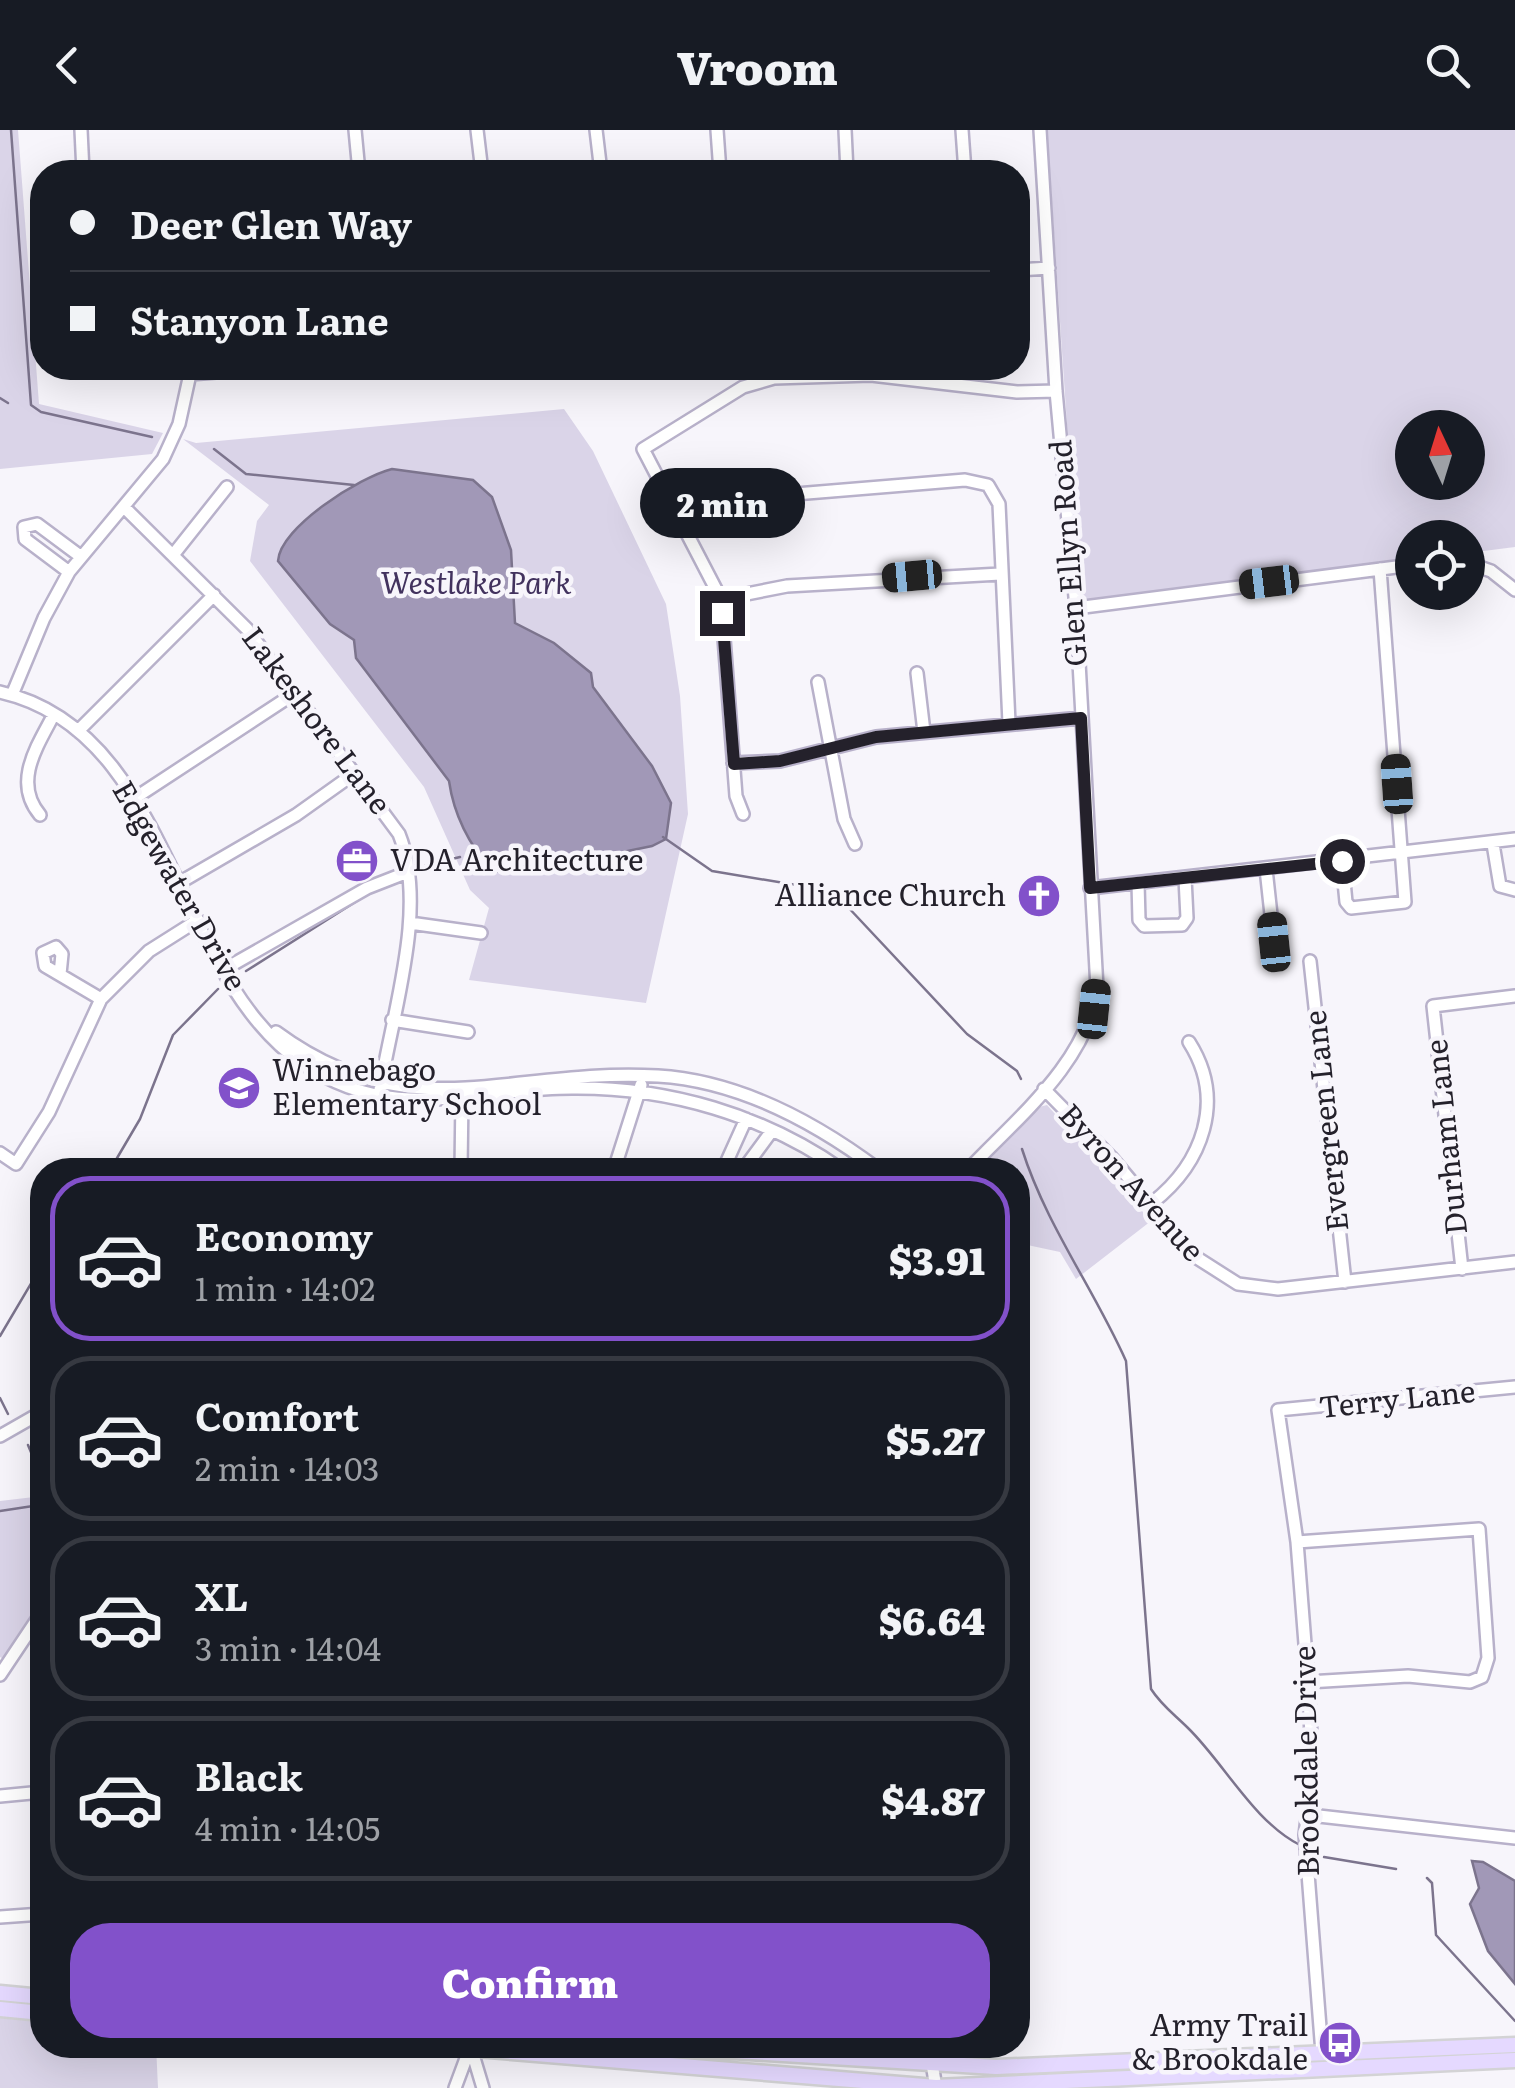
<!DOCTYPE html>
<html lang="en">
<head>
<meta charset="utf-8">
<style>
  body { margin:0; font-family:Literata,serif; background:#242831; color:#f1f3f6; height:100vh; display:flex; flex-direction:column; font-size:38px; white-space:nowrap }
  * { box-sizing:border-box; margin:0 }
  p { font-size:32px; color:#9ea1a6 }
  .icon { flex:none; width:55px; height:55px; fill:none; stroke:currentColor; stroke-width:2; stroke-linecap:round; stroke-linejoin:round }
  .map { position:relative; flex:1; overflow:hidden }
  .details { position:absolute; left:30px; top:1028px; width:1000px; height:900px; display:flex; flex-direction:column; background:#171b24; border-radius:40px; box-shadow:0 10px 40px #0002 }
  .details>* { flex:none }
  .hud { position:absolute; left:30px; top:30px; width:1000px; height:220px; border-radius:40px; box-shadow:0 10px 40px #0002; display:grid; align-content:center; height:220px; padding:0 40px; background:#171b24 }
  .needle { width:65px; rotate:356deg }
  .tools { position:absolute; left:1395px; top:280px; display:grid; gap:20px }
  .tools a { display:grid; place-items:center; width:90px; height:90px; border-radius:50%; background:#171b24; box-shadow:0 10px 40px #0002; font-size:50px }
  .end { position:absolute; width:45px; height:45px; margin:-22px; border:12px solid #24212b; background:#fff; box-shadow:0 0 0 5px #fff }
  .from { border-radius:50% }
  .bubble { position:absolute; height:70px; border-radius:35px; background:#171b24; box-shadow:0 10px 40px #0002; font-size:32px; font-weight:800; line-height:70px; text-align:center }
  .car { position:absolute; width:30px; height:60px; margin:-30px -15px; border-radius:12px; box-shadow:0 0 8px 2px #0007; background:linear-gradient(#222 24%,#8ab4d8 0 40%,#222 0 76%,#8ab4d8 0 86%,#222 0) }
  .hud b { display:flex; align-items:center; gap:35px; height:95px; font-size:38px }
  .hud b+b { border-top:2px solid #363941 }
  .hud i { width:25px; height:25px; background:#f1f3f6 }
  ul { padding:18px 0 0; list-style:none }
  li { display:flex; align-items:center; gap:30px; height:165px; margin:0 20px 15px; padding:0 20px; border:5px solid #363941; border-radius:40px }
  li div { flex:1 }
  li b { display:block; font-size:38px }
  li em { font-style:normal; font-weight:800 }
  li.on { border-color:#8251ca }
  li>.icon { width:90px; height:90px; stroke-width:1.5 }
  .primary-button { display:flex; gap:20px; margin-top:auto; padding:20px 40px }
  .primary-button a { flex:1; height:115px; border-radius:40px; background:#8251ca; color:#fff; font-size:40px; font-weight:800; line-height:115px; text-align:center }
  header { display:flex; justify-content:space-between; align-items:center; height:130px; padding:0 40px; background:#171b24; font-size:45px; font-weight:800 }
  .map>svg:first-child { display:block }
</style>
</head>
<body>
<header><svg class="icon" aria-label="back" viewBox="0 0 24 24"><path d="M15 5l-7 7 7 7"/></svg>Vroom<svg class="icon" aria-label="search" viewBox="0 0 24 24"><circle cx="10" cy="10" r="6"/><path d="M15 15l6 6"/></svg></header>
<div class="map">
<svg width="1515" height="1958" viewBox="0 0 1515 1958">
  <rect width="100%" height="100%" fill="#f7f5fb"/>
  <path fill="#dad4e8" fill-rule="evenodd" d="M0,0h18l21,274 124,29 -11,21 -152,15z
    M1047,0h468v417l-47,6v-15h-56v22l-333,41zM1412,298h56v54h-56z
    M564,279l29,42 73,153 14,92 8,118 -42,189 -177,-23 20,-72 -19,-18 -46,-103 -174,-226 7,-40 12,-16 -86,-66 13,4z
    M1047,975l104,116 -75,58 -16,-27 -42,-9v-73h-39l60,-63z
    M42,1357v129l-30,48 -12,-7v-156l34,-4z
    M0,1885l42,4v26h114l2,43h-158z"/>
  <path fill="#a198b7" stroke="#7c748d" stroke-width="2.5" d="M392,339l81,11 19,17 19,53 4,73 39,20 37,30 2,14 59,79 19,37 -5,36 -14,7 -73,15 -86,11c-24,-27 -39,-56 -44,-91l-93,-123 -2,-18 -24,-16 -52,-63c2,-34 82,-84 114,-92z
    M1472,1731l11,1 32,19v103l-27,-33 -18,-47 9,-16z"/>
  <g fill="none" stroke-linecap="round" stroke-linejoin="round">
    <path stroke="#7c748d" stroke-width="2.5" d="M11,0l20,275 10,7 111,25
      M0,268l8,5
      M214,319l32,25 108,11
      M663,707l49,34 102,17 32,17 121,129 50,37 4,8
      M468,723l8,-4
      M415,738l45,-11
      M246,841l125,-79
      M236,848l1,-1
      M224,856v-1
      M1022,1019c24,76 72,140 104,212l25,328c11,17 23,25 37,39 36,35 66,94 112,117
      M110,1040l30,-51 33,-84 45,-46
      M0,1206l42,-71
      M0,1268l8,16
      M28,1315l14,34
      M0,1381l33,-5 9,-12
      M1324,1727l72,12
      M1427,1748l5,5 4,52 79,86"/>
    <g stroke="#b8b1ca" stroke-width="16">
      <path id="minor" d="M81,0l2,42
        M355,0l4,42
        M477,0l5,42
        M596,0l5,42
        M717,0l3,42
        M845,0l2,42
        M962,0l3,42
        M1018,140l31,-2
        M167,238l23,6 79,-6
        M125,378l122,121 152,205c30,75 -8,182 -20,262
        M682,394l65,-26 218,-18 23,5 11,19 10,219
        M173,425l54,-68
        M1468,433l23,8 24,19
        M69,442l-44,-33 -1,-12 13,-3 43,32
        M721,469l66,-13 213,-12
        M1076,478l336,-43
        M917,543l7,59
        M818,552l26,137 11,25
        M0,562c172,38 172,282 302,371 92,63 171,25 270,25 97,-1 191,27 270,82
        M12,565l32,-77 25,-46 94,-113 16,-35 11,-50
        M78,601l136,-136
        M733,633l47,-2 96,-24 205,-19
        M135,668l160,-105
        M743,684l-7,-18 -15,-197 -78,-150 100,-62 31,-9 97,-3 146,17 39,-1
        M40,685c-27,-32 -4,-67 13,-99
        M1493,714l7,42 15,4
        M1342,731l4,41 5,6 54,-6 -25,-333
        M1266,739l8,73
        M179,753l117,-68 59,-42
        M1138,753l1,37 5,6 38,-1 5,-7 -2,-40
        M1090,758l425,-49
        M410,793l71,10
        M1310,831l35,321
        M223,840l144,-82 41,-16
        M60,844l2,-20 -6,-7 -13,6 2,13 56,33
        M1433,876l29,263
        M1433,876l82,-10
        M392,890l76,12
        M276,902c135,100 234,35 382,44 82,5 157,46 221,94
        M1044,959l67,68 83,99 44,28 40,5 237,-27
        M0,1023l16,11 33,-52 52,-113 48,-48 49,-31
        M461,1040l1,-75
        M614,1040l27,-85
        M723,1040l23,-51
        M743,1040l28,-38
        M968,1040c49,-52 120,-108 129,-182l-21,-380 -20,-217 -16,-261
        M1152,1073c51,-40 74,-103 37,-161
        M0,1306l42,-24
        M1297,1412l182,-13 9,129 -6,19 -12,5 -62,-6 -100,6
        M0,1545l42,-63
        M0,1666l42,-4
        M1310,1685l205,23
        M0,1787l42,-3
        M929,1915l7,43
        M471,1918l12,40
        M1322,1923l-17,-218 8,-66 -5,-87 -11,-140 -19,-132 237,-23
        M455,1958l16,-43"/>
    </g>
    <g stroke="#d3d3d5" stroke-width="19">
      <path id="major" d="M0,1863l42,4
        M0,1879l42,4
        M428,1915l508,42 579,-27
        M635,1915l361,22 519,-22"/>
    </g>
    <use href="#minor" stroke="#fff" stroke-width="11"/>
    <use href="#major" stroke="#e5d9ff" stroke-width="14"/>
  </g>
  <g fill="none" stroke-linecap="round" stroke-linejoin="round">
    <path stroke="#24212b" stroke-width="12" d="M722,483l12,151 46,-3 96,-24 205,-19 9,170 252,-27"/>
  </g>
  <defs>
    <g id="office-disc" transform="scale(2.25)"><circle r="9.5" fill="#8251ca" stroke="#f7f5fb"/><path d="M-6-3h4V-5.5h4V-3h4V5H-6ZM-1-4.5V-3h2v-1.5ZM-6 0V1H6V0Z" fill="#fff"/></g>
    <g id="church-disc" transform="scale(2.25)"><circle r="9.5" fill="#8251ca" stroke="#f7f5fb"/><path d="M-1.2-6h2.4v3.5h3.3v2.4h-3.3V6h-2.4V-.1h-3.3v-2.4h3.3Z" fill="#fff"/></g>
    <g id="school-disc" transform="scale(2.25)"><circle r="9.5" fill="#8251ca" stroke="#f7f5fb"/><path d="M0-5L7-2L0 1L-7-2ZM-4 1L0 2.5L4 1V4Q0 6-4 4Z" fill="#fff"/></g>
    <g id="bus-disc" transform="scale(2.25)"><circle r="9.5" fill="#8251ca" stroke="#f7f5fb"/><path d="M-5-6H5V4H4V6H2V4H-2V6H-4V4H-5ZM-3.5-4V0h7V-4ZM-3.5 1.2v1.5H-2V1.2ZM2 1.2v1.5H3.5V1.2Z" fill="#fff"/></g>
  </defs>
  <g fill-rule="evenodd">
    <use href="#office-disc" x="357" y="731"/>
    <use href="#church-disc" x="1039" y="766"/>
    <use href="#school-disc" x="239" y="958"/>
    <use href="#bus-disc" x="1340" y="1913"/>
  </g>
  <g text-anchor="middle" stroke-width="9" stroke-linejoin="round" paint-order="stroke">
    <g font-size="30" fill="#24212b" stroke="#f7f5fb">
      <text transform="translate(1069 423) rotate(-94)" y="10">Glen Ellyn Road</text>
      <text transform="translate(316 591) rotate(53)" y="10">Lakeshore Lane</text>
      <text transform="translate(179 756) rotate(60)" y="10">Edgewater Drive</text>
      <text transform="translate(1327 991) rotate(-96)" y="10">Evergreen Lane</text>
      <text transform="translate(1447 1007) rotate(-96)" y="10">Durham Lane</text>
      <text transform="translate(1131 1053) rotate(48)" y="10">Byron Avenue</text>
      <text transform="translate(1397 1270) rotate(-6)" y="10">Terry Lane</text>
      <text transform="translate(1307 1631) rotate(-91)" y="10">Brookdale Drive</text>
    </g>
    <g font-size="30" font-style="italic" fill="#42325e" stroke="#f7f5fb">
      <text x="476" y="464">Westlake Park</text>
    </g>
    <g font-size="30" fill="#24212b" stroke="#f7f5fb" text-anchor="start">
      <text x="390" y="741">VDA Architecture</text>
      <text x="1006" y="776" text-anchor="end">Alliance Church</text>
      <text x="272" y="951">Winnebago<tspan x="272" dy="34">Elementary School</tspan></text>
      <text x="1308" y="1906" text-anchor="end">Army Trail<tspan x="1308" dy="34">&amp; Brookdale</tspan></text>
    </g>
  </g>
</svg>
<div class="tools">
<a><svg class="needle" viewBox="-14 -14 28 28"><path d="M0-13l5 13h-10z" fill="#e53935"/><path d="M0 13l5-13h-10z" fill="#9ea1a6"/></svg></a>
<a><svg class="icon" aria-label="locate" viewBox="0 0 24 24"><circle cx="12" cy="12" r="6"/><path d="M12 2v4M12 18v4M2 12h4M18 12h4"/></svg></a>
</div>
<i class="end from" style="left:1342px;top:731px"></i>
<i class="end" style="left:722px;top:483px"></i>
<div class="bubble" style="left:640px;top:338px;width:165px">2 min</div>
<i class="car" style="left:912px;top:446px;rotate:265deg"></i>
<i class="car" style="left:1269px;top:452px;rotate:263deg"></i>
<i class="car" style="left:1397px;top:654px;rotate:356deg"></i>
<i class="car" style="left:1274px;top:812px;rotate:354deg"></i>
<i class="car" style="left:1094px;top:879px;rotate:6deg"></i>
<div class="hud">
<b><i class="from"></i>Deer Glen Way</b>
<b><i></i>Stanyon Lane</b>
</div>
<section class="details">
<ul>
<li class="on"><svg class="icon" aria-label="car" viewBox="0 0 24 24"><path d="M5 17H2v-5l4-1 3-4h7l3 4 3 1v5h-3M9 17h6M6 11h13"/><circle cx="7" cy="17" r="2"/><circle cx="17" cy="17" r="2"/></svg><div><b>Economy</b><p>1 min · 14:02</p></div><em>$3.91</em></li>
<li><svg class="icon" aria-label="car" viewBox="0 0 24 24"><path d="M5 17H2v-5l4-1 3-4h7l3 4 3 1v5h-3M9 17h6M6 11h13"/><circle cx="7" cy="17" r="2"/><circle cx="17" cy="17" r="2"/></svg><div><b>Comfort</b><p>2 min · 14:03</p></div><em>$5.27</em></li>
<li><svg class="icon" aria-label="car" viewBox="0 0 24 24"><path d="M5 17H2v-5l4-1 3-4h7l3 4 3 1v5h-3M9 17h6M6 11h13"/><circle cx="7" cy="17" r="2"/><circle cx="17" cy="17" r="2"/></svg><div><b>XL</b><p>3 min · 14:04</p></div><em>$6.64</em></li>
<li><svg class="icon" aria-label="car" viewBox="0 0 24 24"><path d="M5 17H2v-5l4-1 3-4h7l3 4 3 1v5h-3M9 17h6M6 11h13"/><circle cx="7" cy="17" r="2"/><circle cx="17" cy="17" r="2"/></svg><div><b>Black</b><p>4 min · 14:05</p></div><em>$4.87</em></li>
</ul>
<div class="primary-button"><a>Confirm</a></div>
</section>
</div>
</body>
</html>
